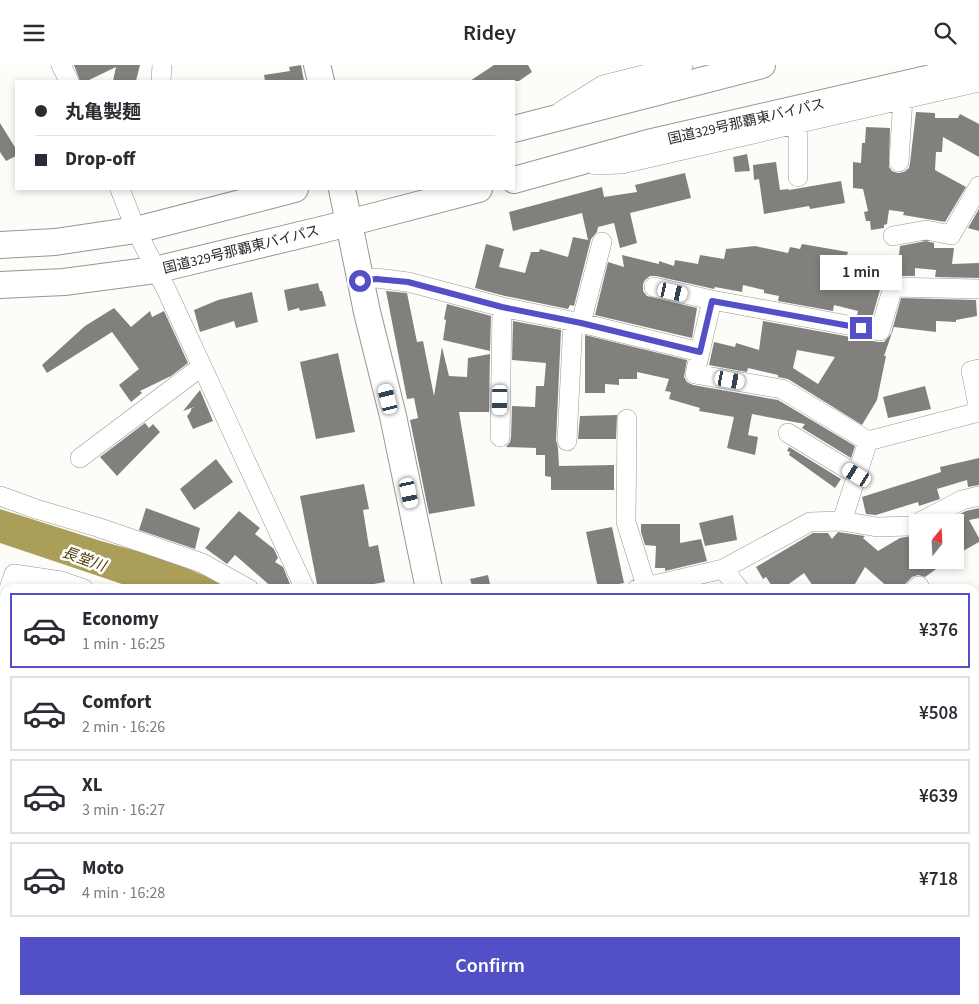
<!DOCTYPE html>
<html lang="en">
<head>
<meta charset="utf-8">
<style>
  body { margin:0; font-family:"Source Sans 3","Noto Sans JP",sans-serif; background:#f2f2f3; color:#2b2b33; height:100vh; display:flex; flex-direction:column; font-size:19px; white-space:nowrap }
  * { box-sizing:border-box; margin:0 }
  p { font-size:16px; color:#7c7c81 }
  .icon { flex:none; width:28px; height:28px; fill:none; stroke:currentColor; stroke-width:2; stroke-linecap:round; stroke-linejoin:round }
  .map { position:relative; flex:1; overflow:hidden }
  .drawer { position:absolute; left:0px; top:519px; width:980px; height:421px; display:flex; flex-direction:column; background:#fff; border-radius:15px 15px 0 0; box-shadow:0 2px 8px #0003 }
  .drawer>* { flex:none }
  .top-card { position:absolute; left:15px; top:15px; width:500px; height:110px; border-radius:0px; box-shadow:0 2px 8px #0003; display:grid; align-content:center; height:110px; padding:0 20px; background:#fff }
  .needle { width:32px; rotate:18deg }
  .fabs { position:absolute; left:909px; top:449px; display:grid; gap:10px }
  .fabs a { display:grid; place-items:center; width:55px; height:55px; border-radius:0px; background:#fff; box-shadow:0 2px 8px #0003; font-size:25px }
  .end { position:absolute; width:22px; height:22px; margin:-11px; border:6px solid #5350c7; background:#fff; box-shadow:0 0 0 2px #fff }
  .from { border-radius:50% }
  .bubble { position:absolute; height:35px; border-radius:0px; background:#fff; box-shadow:0 2px 8px #0003; font-size:16px; font-weight:600; line-height:35px; text-align:center }
  .car { position:absolute; width:15px; height:30px; margin:-15px -8px; border-radius:6px; box-shadow:0 0 4px 1px #0007; background:linear-gradient(#fff 24%,#345 0 40%,#fff 0 76%,#345 0 86%,#fff 0) }
  .top-card b { display:flex; align-items:center; gap:18px; height:48px; font-size:19px }
  .top-card b+b { border-top:1px solid #e1e1e2 }
  .top-card i { width:12px; height:12px; background:#2b2b33 }
  ul { padding:9px 0 0; list-style:none }
  li { display:flex; align-items:center; gap:15px; height:75px; margin:0 10px 8px; padding:0 10px; border:2px solid #e1e1e2; border-radius:0px }
  li div { flex:1 }
  li b { display:block; font-size:19px }
  li em { font-style:normal; font-weight:600 }
  li.active { border-color:#5350c7 }
  li>.icon { width:45px; height:45px; stroke-width:1.5 }
  .primary-button { display:flex; gap:10px; margin-top:auto; padding:10px 20px }
  .primary-button a { flex:1; height:58px; border-radius:0px; background:#5350c7; color:#fff; font-size:20px; font-weight:600; line-height:58px; text-align:center }
  header { display:flex; justify-content:space-between; align-items:center; height:65px; padding:0 20px; background:#fff; font-size:22px; font-weight:600 }
  .map>svg:first-child { display:block }
</style>
</head>
<body>
<header><svg class="icon" aria-label="menu" viewBox="0 0 24 24"><path d="M4 6h16M4 12h16M4 18h16"/></svg>Ridey<svg class="icon" aria-label="search" viewBox="0 0 24 24"><circle cx="10" cy="10" r="6"/><path d="M15 15l6 6"/></svg></header>
<div class="map">
<svg width="979" height="939" viewBox="0 0 979 939">
  <rect width="100%" height="100%" fill="#fcfcf8"/>
  <path fill="#ab9e59" d="M0,444l101,32 64,18 45,19 19,11h-92l-137,-46z
    M282,935h55l-2,4h-54z"/>
  <path fill="#81807d" fill-rule="evenodd" d="M74,0h66l-4,16h-23l3,-14 -29,14h-7z
    M301,0l3,16h-39l-1,-6 26,-4 -1,-4z
    M494,0h34l4,7 -13,9h-49z
    M916,47l19,1v5h23l2,-4 19,10v33l-36,-20 -1,15h-6l-1,18 31,17 -21,35 -42,-7 1,-3 -15,-2 -2,14 -3,1v3l-13,2 -1,-9h-4l-2,-9 4,-1 -5,-22 -10,-1v-26l8,1 1,-20h3l1,-16 24,1 -1,39 3,4 6,2 6,-1 5,-4 1,-5z
    M0,58l16,26v7l-10,5 -6,-9z
    M747,89l3,17 -15,1 -2,-15z
    M776,97l4,28 8,-1 1,1 52,-9 4,22 -35,6 -1,-3 -45,8 -5,-35 -5,1 -1,-15z
    M685,108l6,25 -61,15 7,30 -17,5 -6,-25 -16,4 -1,5 -6,7 -17,67 -4,-1 -2,4 -63,-13 -30,-8 11,-44 18,5 -5,18 26,6 6,-21h8l1,-3 28,8 5,-20 15,3 -6,-27 -69,18 -4,-19 93,-25 2,10 33,-5 -2,-7z
    M979,144v22l-11,-3z
    M926,176l8,2v5h20l-2,16 27,-1v15l-44,-1 1,-7 -21,-2v8h-18l3,-30z
    M802,179l46,8 -3,10 33,7 -3,20 5,1 -8,28 -15,-3 1,-4 -24,-6 -1,6 -55,-10 1,-5 -15,-3v-3l-21,-5 -1,7 -27,-5 -1,2 -58,-13h-6l-5,4 -2,4v7l4,5 50,12 -5,30 -97,-23 13,-53 16,5 -2,-12 37,9v-3l15,5 1,-6 23,4 2,-9 24,4 2,-10 29,-3 33,7 2,-6 10,2z
    M318,218l2,8h2l4,15 -26,5 -1,-3 -11,3 -4,-21z
    M386,226l21,2 10,49 6,-1 11,55 8,-49 7,29 18,1 1,-19 22,-4 -1,58h-30l16,94 -46,8 -19,-94 8,-2 -4,-20 -7,1z
    M252,227l6,30 -22,6 -2,-7 -34,11 -6,-22 24,-10z
    M901,233l75,2 1,16 -21,4v2l-20,-1v11l-42,-5 -10,29h2l-9,44 -15,25 -74,-46 -10,-2v-2l-30,-7 -1,4 -38,-7 5,-23 21,5 1,-4 23,7 4,-29 115,21h6l7,-8zM797,285l38,7 -17,27 -25,-16z
    M447,239l44,12 -1,35 -47,-11 3,-20 -2,-1z
    M114,243l17,19 19,-16 2,6 12,-6 24,52 -17,13 -31,15 2,2 -11,9 -12,-17 20,-16 -27,-37 -65,41 -5,-8 43,-39z
    M513,256l48,9 -5,110 2,8 1,18 55,-1v25h-63v-13l-6,-1v-21h-9v-7l-30,-1 4,-5 1,-5 1,-31 23,1 1,-21h8l2,-23 -34,-3z
    M585,270l102,25 -3,17 3,5 6,3 85,15 77,46 -4,12 -49,-30 3,-4 -53,-10 -4,21 10,2 -3,18 -28,-7 7,-31 -35,-6 1,-3 -31,-9 2,-7 -6,-1 4,-12 -32,-7v7h-18v6l-14,-1v9h-20z
    M338,288l17,79 -39,7 -16,-77z
    M925,321l6,23 -43,9 -5,-21z
    M200,325l13,31 -20,8 -6,-13 4,-5v-2l3,-2 -11,4z
    M617,350l-1,24h-38l2,-23z
    M145,358l4,5 4,-4 7,8 -43,44 -17,-19z
    M789,382l52,32 -6,9 -46,-33 1,-3 -3,-1z
    M979,393v27l-11,2 -1,-7 -30,9 3,10 -21,7 -1,-4 -42,13 -10,-1 -4,-17 79,-25 -1,-5z
    M216,394l17,23 -39,28 -14,-21z
    M364,419l5,25 -6,1 6,37 9,-2 7,37 -40,7h-27l-18,-93z
    M146,443l54,20 -5,21 -56,-19z
    M979,443v10l-10,2 10,18v4l-16,9 -8,-13v-15l-9,-2 20,-10z
    M239,446l21,17 -5,6 19,15 4,9 -3,4 8,5 9,22h-18l-39,-34 -8,9 -22,-16z
    M733,450l4,25 -32,6 -6,-23z
    M641,459h39v19l21,-4 6,22 -42,10v-3h-10l1,-22 -11,-1 -4,-13z
    M612,462l12,56 -26,5 -12,-56z
    M838,467l27,4 -2,2 15,13 22,-13 18,-3v25h31l-24,17 -7,-2 -6,2 -7,7 -2,5h-13l-25,-22 -13,22h-37l-11,-16 -22,16h-8l-8,-12 -3,2 -7,-12 57,-34h15l4,6z
    M488,510l3,14h-18l-3,-10z"/>
  <g fill="none" stroke-linecap="round" stroke-linejoin="round">
    <g stroke="#979693" stroke-width="20">
      <path id="minor" d="M61,0l8,16
        M161,16l1,-16
        M561,46l42,-26 80,-20
        M798,60v52
        M899,97l4,-64
        M595,100l27,-1 357,-82
        M120,124l16,41 31,61 138,298
        M893,171l33,-6 25,5 28,-49
        M360,216l16,-3 32,4 94,25 79,16 119,29 12,-52 168,31 13,-44 86,2
        M654,222l58,13
        M581,258l21,-81
        M700,287l-5,22 87,15 86,52
        M979,304l-8,2 8,39
        M627,354l-1,103 21,67
        M788,368l69,42
        M500,372l2,-130
        M567,376l6,-120
        M80,393l113,-85 9,-5
        M0,431l36,13 61,18 105,36 47,26
        M842,456l26,-80 111,-29
        M918,458l44,-23 17,-4
        M723,504l16,20
        M9,524l5,-15 47,7 23,8
        M637,524l86,-20 87,-47 32,-1 35,6 33,-1 8,-3
        M915,524l4,-3
        M0,550l5,-15
        M975,571l4,8
        M975,638l4,-2
        M975,778l4,-2
        M975,887l4,-3
        M621,935l1,4
        M731,935l2,4
        M461,939l14,-4
        M792,939l3,-4
        M924,939l3,-4"/>
    </g>
    <g stroke="#979693" stroke-width="28">
      <path id="highway" d="M317,0l4,16
        M514,64l248,-64
        M514,115l134,-37 331,-76
        M342,124l25,123 26,104 36,173
        M0,180l55,-3 81,-12 159,-41
        M0,220l64,-3 91,-12 170,-41 154,-40
        M513,935l1,4"/>
    </g>
    <use href="#minor" stroke="#fff" stroke-width="19"/>
    <use href="#highway" stroke="#fff" stroke-width="26"/>
  </g>
  <g fill="none" stroke-linecap="round" stroke-linejoin="round">
    <path stroke="#5350c7" stroke-width="6" d="M360,216l16,-2 32,3 94,25 79,16 119,29 12,-51 149,27"/>
  </g>
  <g text-anchor="middle" stroke-width="5" stroke-linejoin="round" paint-order="stroke">
    <g font-size="14" fill="#2a2a28" stroke="#fff">
      <text transform="translate(746 56) rotate(-13)" y="5">国道329号那覇東バイパス</text>
      <text transform="translate(241 184) rotate(-14)" y="5">国道329号那覇東バイパス</text>
    </g>
    <g font-size="15" font-style="italic" fill="#4a4007" stroke="#fff">
      <text transform="translate(84 494) rotate(20)" y="5">長堂川</text>
    </g>
  </g>
</svg>
<div class="fabs">
<a><svg class="needle" viewBox="-14 -14 28 28"><path d="M0-13l5 13h-10z" fill="#e53935"/><path d="M0 13l5-13h-10z" fill="#7c7c81"/></svg></a>
</div>
<i class="end from" style="left:360px;top:216px"></i>
<i class="end" style="left:861px;top:263px"></i>
<div class="bubble" style="left:820px;top:190px;width:82px">1 min</div>
<i class="car" style="left:673px;top:227px;rotate:103deg"></i>
<i class="car" style="left:730px;top:315px;rotate:100deg"></i>
<i class="car" style="left:388px;top:334px;rotate:346deg"></i>
<i class="car" style="left:500px;top:335px;rotate:181deg"></i>
<i class="car" style="left:857px;top:410px;rotate:301deg"></i>
<i class="car" style="left:409px;top:428px;rotate:168deg"></i>
<div class="top-card">
<b><i class="from"></i>丸亀製麺</b>
<b><i></i>Drop-off</b>
</div>
<section class="drawer">
<ul>
<li class="active"><svg class="icon" aria-label="car" viewBox="0 0 24 24"><path d="M5 17H2v-5l4-1 3-4h7l3 4 3 1v5h-3M9 17h6M6 11h13"/><circle cx="7" cy="17" r="2"/><circle cx="17" cy="17" r="2"/></svg><div><b>Economy</b><p>1 min · 16:25</p></div><em>¥376</em></li>
<li><svg class="icon" aria-label="car" viewBox="0 0 24 24"><path d="M5 17H2v-5l4-1 3-4h7l3 4 3 1v5h-3M9 17h6M6 11h13"/><circle cx="7" cy="17" r="2"/><circle cx="17" cy="17" r="2"/></svg><div><b>Comfort</b><p>2 min · 16:26</p></div><em>¥508</em></li>
<li><svg class="icon" aria-label="car" viewBox="0 0 24 24"><path d="M5 17H2v-5l4-1 3-4h7l3 4 3 1v5h-3M9 17h6M6 11h13"/><circle cx="7" cy="17" r="2"/><circle cx="17" cy="17" r="2"/></svg><div><b>XL</b><p>3 min · 16:27</p></div><em>¥639</em></li>
<li><svg class="icon" aria-label="car" viewBox="0 0 24 24"><path d="M5 17H2v-5l4-1 3-4h7l3 4 3 1v5h-3M9 17h6M6 11h13"/><circle cx="7" cy="17" r="2"/><circle cx="17" cy="17" r="2"/></svg><div><b>Moto</b><p>4 min · 16:28</p></div><em>¥718</em></li>
</ul>
<div class="primary-button"><a>Confirm</a></div>
</section>
</div>
</body>
</html>
